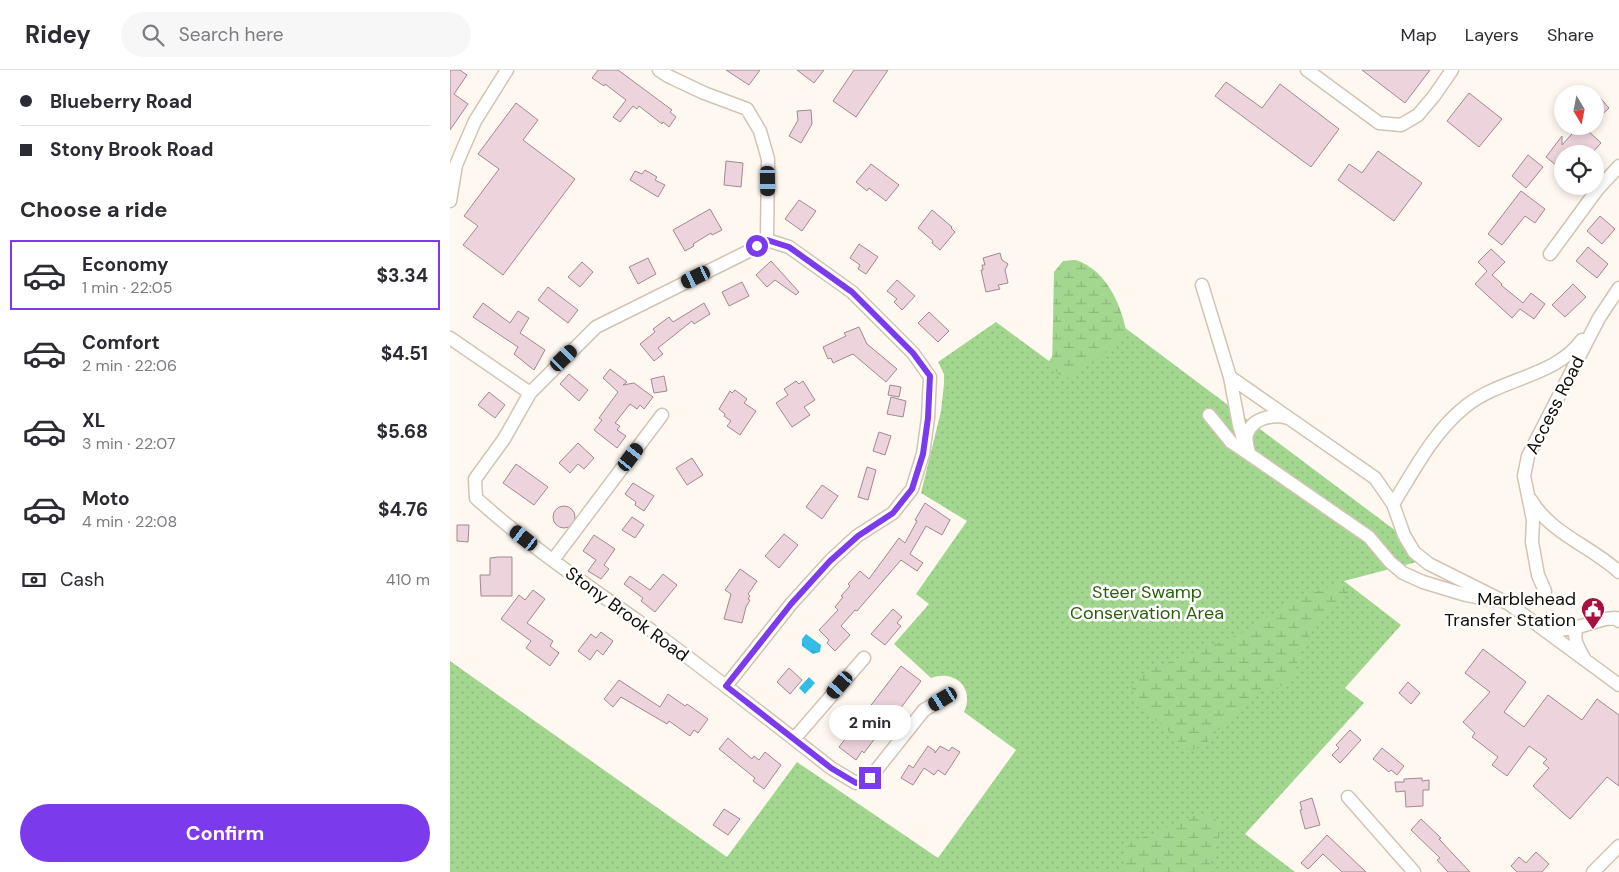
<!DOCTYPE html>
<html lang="en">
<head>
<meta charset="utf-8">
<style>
  body { margin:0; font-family:"DM Sans",sans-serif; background:#f7f7f7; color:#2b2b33; height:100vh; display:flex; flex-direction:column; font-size:19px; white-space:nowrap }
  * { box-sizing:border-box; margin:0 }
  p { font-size:16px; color:#7c7c81 }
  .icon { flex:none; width:28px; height:28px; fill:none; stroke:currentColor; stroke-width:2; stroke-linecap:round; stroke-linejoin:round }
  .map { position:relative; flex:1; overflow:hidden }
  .side { display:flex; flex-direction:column; background:#fff; width:450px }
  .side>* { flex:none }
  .banner { display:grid; align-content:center; height:110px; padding:0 20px; background:#fff }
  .needle { width:32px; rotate:170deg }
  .fabs { position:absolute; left:1104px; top:15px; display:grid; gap:10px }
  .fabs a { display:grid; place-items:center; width:50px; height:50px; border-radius:50%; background:#fff; box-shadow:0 2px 8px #0003; font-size:25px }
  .end { position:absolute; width:22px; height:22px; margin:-11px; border:6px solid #7c3aed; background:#fff; box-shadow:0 0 0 2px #fff }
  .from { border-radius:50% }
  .bubble { position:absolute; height:35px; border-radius:18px; background:#fff; box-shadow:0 2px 8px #0003; font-size:16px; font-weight:700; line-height:35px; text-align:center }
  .car { position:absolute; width:15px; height:30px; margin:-15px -8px; border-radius:6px; box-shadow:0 0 4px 1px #0007; background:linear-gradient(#222 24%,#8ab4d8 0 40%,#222 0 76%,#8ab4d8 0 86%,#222 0) }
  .banner b { display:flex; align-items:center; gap:18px; height:48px; font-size:19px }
  .banner b+b { border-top:1px solid #e1e1e2 }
  .banner i { width:12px; height:12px; background:#2b2b33 }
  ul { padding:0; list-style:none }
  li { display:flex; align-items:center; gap:15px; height:70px; margin:0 10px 8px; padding:0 10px; border:2px solid transparent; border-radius:0px }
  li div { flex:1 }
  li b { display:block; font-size:19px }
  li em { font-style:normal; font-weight:700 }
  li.active { border-color:#7c3aed }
  li>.icon { width:45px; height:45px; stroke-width:1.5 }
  h2 { padding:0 20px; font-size:22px; line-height:60px }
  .pay { display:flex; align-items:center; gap:12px; height:55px; padding:0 20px; font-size:19px }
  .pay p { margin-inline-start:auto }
  .action { display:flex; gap:10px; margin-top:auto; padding:10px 20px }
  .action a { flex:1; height:58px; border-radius:30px; background:#7c3aed; color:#fff; font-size:20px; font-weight:700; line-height:58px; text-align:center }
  header { display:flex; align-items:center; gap:30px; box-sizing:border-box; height:70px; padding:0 25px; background:#fff; border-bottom:1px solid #e1e1e2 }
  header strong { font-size:24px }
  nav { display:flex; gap:28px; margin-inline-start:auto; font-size:18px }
  .search { width:350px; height:45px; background:#f7f7f7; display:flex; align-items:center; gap:12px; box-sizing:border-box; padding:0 18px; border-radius:28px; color:#7c7c81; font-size:19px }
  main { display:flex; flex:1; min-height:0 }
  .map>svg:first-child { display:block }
</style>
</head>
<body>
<header>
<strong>Ridey</strong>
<div class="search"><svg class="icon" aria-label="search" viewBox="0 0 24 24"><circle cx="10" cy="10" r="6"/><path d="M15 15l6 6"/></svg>Search here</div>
<nav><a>Map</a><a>Layers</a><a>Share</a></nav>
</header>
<main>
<section class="side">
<div class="banner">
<b><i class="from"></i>Blueberry Road</b>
<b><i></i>Stony Brook Road</b>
</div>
<h2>Choose a ride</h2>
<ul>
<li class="active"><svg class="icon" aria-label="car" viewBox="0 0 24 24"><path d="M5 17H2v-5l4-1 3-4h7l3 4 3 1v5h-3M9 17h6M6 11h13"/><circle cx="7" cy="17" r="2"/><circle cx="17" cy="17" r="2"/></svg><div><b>Economy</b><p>1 min · 22:05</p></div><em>$3.34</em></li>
<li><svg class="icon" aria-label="car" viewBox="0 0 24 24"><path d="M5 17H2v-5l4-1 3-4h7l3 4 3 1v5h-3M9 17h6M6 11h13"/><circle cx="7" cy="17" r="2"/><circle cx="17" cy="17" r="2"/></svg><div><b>Comfort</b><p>2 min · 22:06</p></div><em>$4.51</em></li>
<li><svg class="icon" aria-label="car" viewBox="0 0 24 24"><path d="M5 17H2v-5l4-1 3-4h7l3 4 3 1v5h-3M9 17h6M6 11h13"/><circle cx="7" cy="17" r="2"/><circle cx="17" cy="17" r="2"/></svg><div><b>XL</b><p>3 min · 22:07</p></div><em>$5.68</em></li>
<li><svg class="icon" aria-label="car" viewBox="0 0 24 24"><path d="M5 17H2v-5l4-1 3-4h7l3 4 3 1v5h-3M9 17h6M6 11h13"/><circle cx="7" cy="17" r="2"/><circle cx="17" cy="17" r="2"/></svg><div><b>Moto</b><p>4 min · 22:08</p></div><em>$4.76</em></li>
</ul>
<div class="pay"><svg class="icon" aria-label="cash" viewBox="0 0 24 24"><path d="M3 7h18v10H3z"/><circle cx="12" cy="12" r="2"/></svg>Cash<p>410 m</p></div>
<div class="action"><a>Confirm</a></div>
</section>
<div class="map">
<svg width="1169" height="802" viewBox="0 0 1169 802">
  <defs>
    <pattern id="green-dots" width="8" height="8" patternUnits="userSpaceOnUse" patternTransform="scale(1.25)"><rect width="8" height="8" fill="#a3d78f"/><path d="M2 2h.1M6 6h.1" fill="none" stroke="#8bb77a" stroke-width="1.8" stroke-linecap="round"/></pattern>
    <pattern id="wetland-marsh" width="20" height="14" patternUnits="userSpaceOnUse" patternTransform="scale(1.25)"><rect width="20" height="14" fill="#a3d78f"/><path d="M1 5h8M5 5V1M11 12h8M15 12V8" fill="none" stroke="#8bb77a"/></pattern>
    <pattern id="water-ripples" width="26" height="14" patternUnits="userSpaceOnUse" patternTransform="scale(1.25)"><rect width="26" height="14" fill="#33bce5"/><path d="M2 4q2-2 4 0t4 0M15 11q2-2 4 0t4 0" fill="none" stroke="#2ca0c3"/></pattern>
  </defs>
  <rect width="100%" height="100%" fill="#fef8f1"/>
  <path fill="url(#green-dots)" d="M642,233l340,255 -88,23 57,44 -56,63 19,15 -119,131 50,38h-845v-211l277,196 70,-95 141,96 78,-108 -52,-38c11,-24 -9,-43 -33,-34l-37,-34 35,-40 -13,-10 51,-73 -46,-28 20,-82 3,-27v-10l-6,-12 58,-40 53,39z"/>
  <path fill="url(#wetland-marsh)" d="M626,190c29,10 44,41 50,70l-21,24 -24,14 -12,10 -9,-1 -8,-12 2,-93 9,-11z
    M890,515l9,6 -9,11 -24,22 -13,24 -11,28 -13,12 -20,4 -14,10 -39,41 -14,7 -9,-4 -16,-16 -24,-21 -7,-9 -5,-14 15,-15 94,-37 64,-39 21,-7z
    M763,745l8,16 -11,33 -1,8h-86l3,-23 6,-8 23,-8 38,-17z"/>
  <path fill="url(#water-ripples)" d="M356,564l15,11 -1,7 -7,2 -11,-8v-7z
    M359,607l6,6 -10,11 -6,-6z"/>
  <path fill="#edd3db" stroke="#a18990" d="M0,0h10l7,5 -13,19 14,10 -18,26z
    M148,0h20l54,40 -2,2 6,5 -7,10 -6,-5 -1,2 -23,-18 -2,3 -4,-3 -13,16 -7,-5 13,-17 -21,-16 -1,2 -12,-8z
    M276,0h34l-11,15z
    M347,0h27l-10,13z
    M404,0h34l-32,47 -23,-16z
    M912,0h68l-25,33z
    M776,12l36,26 18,-24 59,45 -28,38 -96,-71z
    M1145,22l14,16 -14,13z
    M1019,23l33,26 -23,28 -32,-26z
    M66,33l22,17 -15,20 52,39 -72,96 -40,-30 15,-19 -14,-10 35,-47 -21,-15z
    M361,40l1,14 -11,19 -12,-7 9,-16 -1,-9z
    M1129,56h4l18,17 -10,11h-29v16l-16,-13 16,-21v9z
    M928,81l44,32 -28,38 -56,-41 11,-16 13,9z
    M1078,85l15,12 -17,21 -14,-12z
    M276,91l17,2 -2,24 -17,-2z
    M421,94l28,21 -13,16 -17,-13 -2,3 -11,-9z
    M195,100l12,7 -2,3 10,5 -7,12 -28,-17 5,-9 7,3z
    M1071,121l24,18 -10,14 -10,-7 -23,29 -14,-11z
    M349,130l17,11 -14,20 -17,-12z
    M260,139l12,21 -10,5 -1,-2 -18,11 1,2 -9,5 -12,-21z
    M482,140l20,17 -1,1 4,4 -15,18 -8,-7 1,-2 -15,-13z
    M1150,146l15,13 -13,15 -15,-13z
    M409,174l19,13 -12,17 -8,-5 2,-4 -10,-7z
    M1138,177l20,17 -11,14 -21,-17z
    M1041,179l14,13 -13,13 10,9 -1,1 22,18 8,-10 14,11 -11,15 -14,-10 -8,9 -37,-34 12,-13 -9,-9z
    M550,183l2,7 6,4 -3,6 3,13 -10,2 2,4 -14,3 -5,-22h2l-1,-5h3l-2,-7z
    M198,188l8,16 -18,10 -9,-17z
    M321,191l28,31 -3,3 -21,-15 -8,7 -11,-12z
    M132,192l11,10 -13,15 -12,-10z
    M447,210l18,16 -13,14 -8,-8 3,-3 -10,-8z
    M292,212l7,14 -20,10 -7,-14z
    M1123,214l13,13 -21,20 -13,-12z
    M98,217l30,23 -10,13 -30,-23z
    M33,233l27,20 8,-12 11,7 -9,15 25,17 -11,20 -20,-16 4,-7 -45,-30z
    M254,233l6,11 -16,10 -2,-3 -34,27 5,6 -9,7 -14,-17 15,-12 -2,-3 16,-12 4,5z
    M479,242l20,19 -11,11 -20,-19z
    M409,257l8,17 30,25 -11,13 -33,-28 -20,9 -2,-5 -3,1 -5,-12 23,-11 -2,-3z
    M160,299l17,13 -4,3 11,-2 19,14 -9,12 -4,-4 -3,4 -7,-5 -15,19 5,3 -3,4 9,6 -9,12 -23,-18 8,-10 -3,-2 19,-26 -15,-14z
    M119,304l19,16 -9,11 -19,-17z
    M214,306l3,15 -13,2 -3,-14z
    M346,311l3,3 4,-3 12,19 -11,7 6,8 -18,12 -16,-24 12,-8 -4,-6z
    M440,315l11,2 -2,10 -11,-2z
    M285,320l12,9 -3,4 12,8 -16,24 -13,-9 4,-5 -7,-5 1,-2 -6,-5 11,-18 2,2z
    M39,322l16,13 -10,13 -17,-13z
    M441,327l15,4 -3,16 -16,-3z
    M429,362l12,4 -6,19 -12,-4z
    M128,373l16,15 -10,11 -6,-5 -8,9 -11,-10z
    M242,388l11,17 -16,10 -11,-17z
    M66,394l32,23 -14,18 -31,-22z
    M417,397l9,3 -8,30 -10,-3z
    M183,413l21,13 -10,15 -9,-6 1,-3 -11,-8z
    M372,415l16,11 -16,23 -16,-12z
    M475,433l25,17 -8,15 -16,-9 -16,28 13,9 -6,8 -16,-11 -44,51 -2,-1 -14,16 9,9 -15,16 -8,-8 2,-3 -10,-10 19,-20 -3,-3 8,-10 -2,-1 9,-10 -2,-2 12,-13 9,8 30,-41 6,5 12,-22 -2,-1z
    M103 447a11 11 0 1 1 22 0a11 11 0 1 1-22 0Z
    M182,447l12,8 -9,13 -13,-8z
    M7,455h12l-1,17 -11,-1z
    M334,464l14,11 -19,23 -14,-12z
    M144,465l21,14 -11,16 5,4 -8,10 -13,-8 8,-11 -13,-9z
    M48,487h14v39h-31l-1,-21h10v-17z
    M290,499l17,12 -9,13 2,2 -2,3 2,1 -4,7 -4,16 -18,-4 7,-25 -6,-4z
    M213,504l14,11 -22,27 -14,-11 2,-3 -19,-14 6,-8 20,14z
    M83,520l12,9 -18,24 26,18 -3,5 9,7 -9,13 -24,-18 5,-7 -30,-22 18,-24 6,5z
    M443,539l9,8 -5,6 4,3 -16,19 -14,-11z
    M151,562l12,9 -10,14 -6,-5 -7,10 -12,-9 13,-17 5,4z
    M1033,579l43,33 -22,30 20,15 24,-32 34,25 15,-21 22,16v71l-12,-9 -37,42 -37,-33 16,-18 -6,-5 4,-4 -18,-13 -22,30 -15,-11 6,-8 -26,-20 3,-4 -12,-11 27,-30 -25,-19z
    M451,596l20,15 -27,36 -3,-3 -17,21 2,2 -12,16 -2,-2 -6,9 -17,-13z
    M339,598l13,12 -12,14 -13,-12z
    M169,610l41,27 8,-13 17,12 2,-2 21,15 -10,14 -4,-3 -4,6 -21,-15 -2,3 -46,-27 -8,10 -9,-8z
    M958,612l12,11 -9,11 -12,-11z
    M900,660l11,10 -21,23 -8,-8 7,-7 -3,-3z
    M278,668l24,21 2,-3 5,4 6,-8 16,13 -17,24 -11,-8 2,-3 -36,-29z
    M478,676l7,5v2l5,-7 9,5 3,-4 8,5 -15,23 -7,-5 -4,5 -10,-7 -11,17 -12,-7 8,-13 4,3z
    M932,678l22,18 -7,9 -6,-5 -2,2 -16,-13z
    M972,708v3l7,-1v10h-6v16l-17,1 -1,-16 -9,1 -1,-10h9v-3z
    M862,728l8,27 -15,4 -5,-19h2l-2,-8z
    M274,739l16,10 -12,16 -15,-10z
    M971,749l20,19 -2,1 31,33h-22l-11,-12 3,-2 -29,-28z
    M877,765l19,18 20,19h-24l-19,-18 -15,15 -7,-6z
    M1086,782l13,12 -7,8h-25l-6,-6 8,-9 7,6z"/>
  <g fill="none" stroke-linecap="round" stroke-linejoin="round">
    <g stroke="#d3c4b2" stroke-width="15">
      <path id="minor" d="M857,0l72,53 22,2 17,-10 16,-19 18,-26
        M0,131l6,-36 19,-44 32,-51
        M1100,184l47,-64 22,-24
        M752,215l28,92 145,101 18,26 11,31 10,17 15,12 80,40 110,81
        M0,268l80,55 -26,46 -29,40 1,19c57,52 123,95 186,140 57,42 113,86 169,130l25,15 14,-5 54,-68 19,-11
        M780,307l9,48 6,20
        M80,323l66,-66 151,-75 20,-12 1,-81 -8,-28 -13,-22 -43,-16 -36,-17 -9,-6
        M759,345l22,27 18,12
        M838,348c-14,-4 -35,-1 -41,16 -2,6 1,13 2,20l120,83 21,25 13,11 20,9 43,13 26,5
        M1081,430c20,34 60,46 88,72
        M943,434c22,-35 41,-73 73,-98 35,-28 89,-29 116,-66
        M103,490l109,-145
        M1095,521l-7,-16 -6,-33 1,-22 -9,-44 4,-20 71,-138 20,-30
        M1097,562l31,-5
        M1134,588c-5,-9 -13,-21 -6,-31l27,-8 11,-1 3,3
        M276,616l65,-82 39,-43 27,-25 36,-23 19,-24 11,-35 5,-36 2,-41 -17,-24 -61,-61 -63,-45 -22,-7
        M344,669l70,-81
        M898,727l66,75
        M1143,802l26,-26"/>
    </g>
    <use href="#minor" stroke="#fff" stroke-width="12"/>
  </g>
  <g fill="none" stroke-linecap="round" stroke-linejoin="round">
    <path stroke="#7c3aed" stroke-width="6" d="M307,176l10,-6 22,7 63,45 61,61 17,23 -2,42 -5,36 -11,35 -19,24 -35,23 -28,25 -39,43 -65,82 105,82 25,15 14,-5"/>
  </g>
  <defs>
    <g id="civic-pin" transform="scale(1.25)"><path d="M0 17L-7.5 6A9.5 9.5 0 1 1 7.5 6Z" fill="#a8103f" stroke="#fff"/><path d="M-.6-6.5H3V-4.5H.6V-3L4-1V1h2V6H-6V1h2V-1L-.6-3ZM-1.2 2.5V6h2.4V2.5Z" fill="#fff"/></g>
  </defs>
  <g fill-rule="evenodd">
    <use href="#civic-pin" x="1143" y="539"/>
  </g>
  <g text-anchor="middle" stroke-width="5" stroke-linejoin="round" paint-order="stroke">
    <g font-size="18" fill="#120d07" stroke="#fff">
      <text transform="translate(1105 335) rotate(-63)" y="6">Access Road</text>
      <text transform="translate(177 544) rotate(36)" y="6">Stony Brook Road</text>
    </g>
    <g font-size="18" fill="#2a5f0c" stroke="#fff">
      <text x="697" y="528">Steer Swamp<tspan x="697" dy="21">Conservation Area</tspan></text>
    </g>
    <g font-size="18" fill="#120d07" stroke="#fff" text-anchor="end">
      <text x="1126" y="535">Marblehead<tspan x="1126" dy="21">Transfer Station</tspan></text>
    </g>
  </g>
</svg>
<div class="fabs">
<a><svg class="needle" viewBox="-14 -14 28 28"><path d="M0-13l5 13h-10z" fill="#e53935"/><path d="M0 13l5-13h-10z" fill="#7c7c81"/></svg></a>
<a><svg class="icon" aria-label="locate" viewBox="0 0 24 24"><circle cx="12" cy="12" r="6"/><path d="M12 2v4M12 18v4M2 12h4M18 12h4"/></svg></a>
</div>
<i class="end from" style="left:307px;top:176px"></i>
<i class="end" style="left:420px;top:708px"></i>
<div class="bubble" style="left:379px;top:635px;width:82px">2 min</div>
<i class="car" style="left:318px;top:111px;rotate:179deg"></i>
<i class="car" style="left:246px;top:207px;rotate:244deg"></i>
<i class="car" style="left:114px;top:288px;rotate:46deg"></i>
<i class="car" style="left:181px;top:387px;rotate:37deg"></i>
<i class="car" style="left:74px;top:468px;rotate:308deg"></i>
<i class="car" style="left:390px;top:615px;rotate:221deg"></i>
<i class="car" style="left:493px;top:629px;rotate:239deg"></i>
</div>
</main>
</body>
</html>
